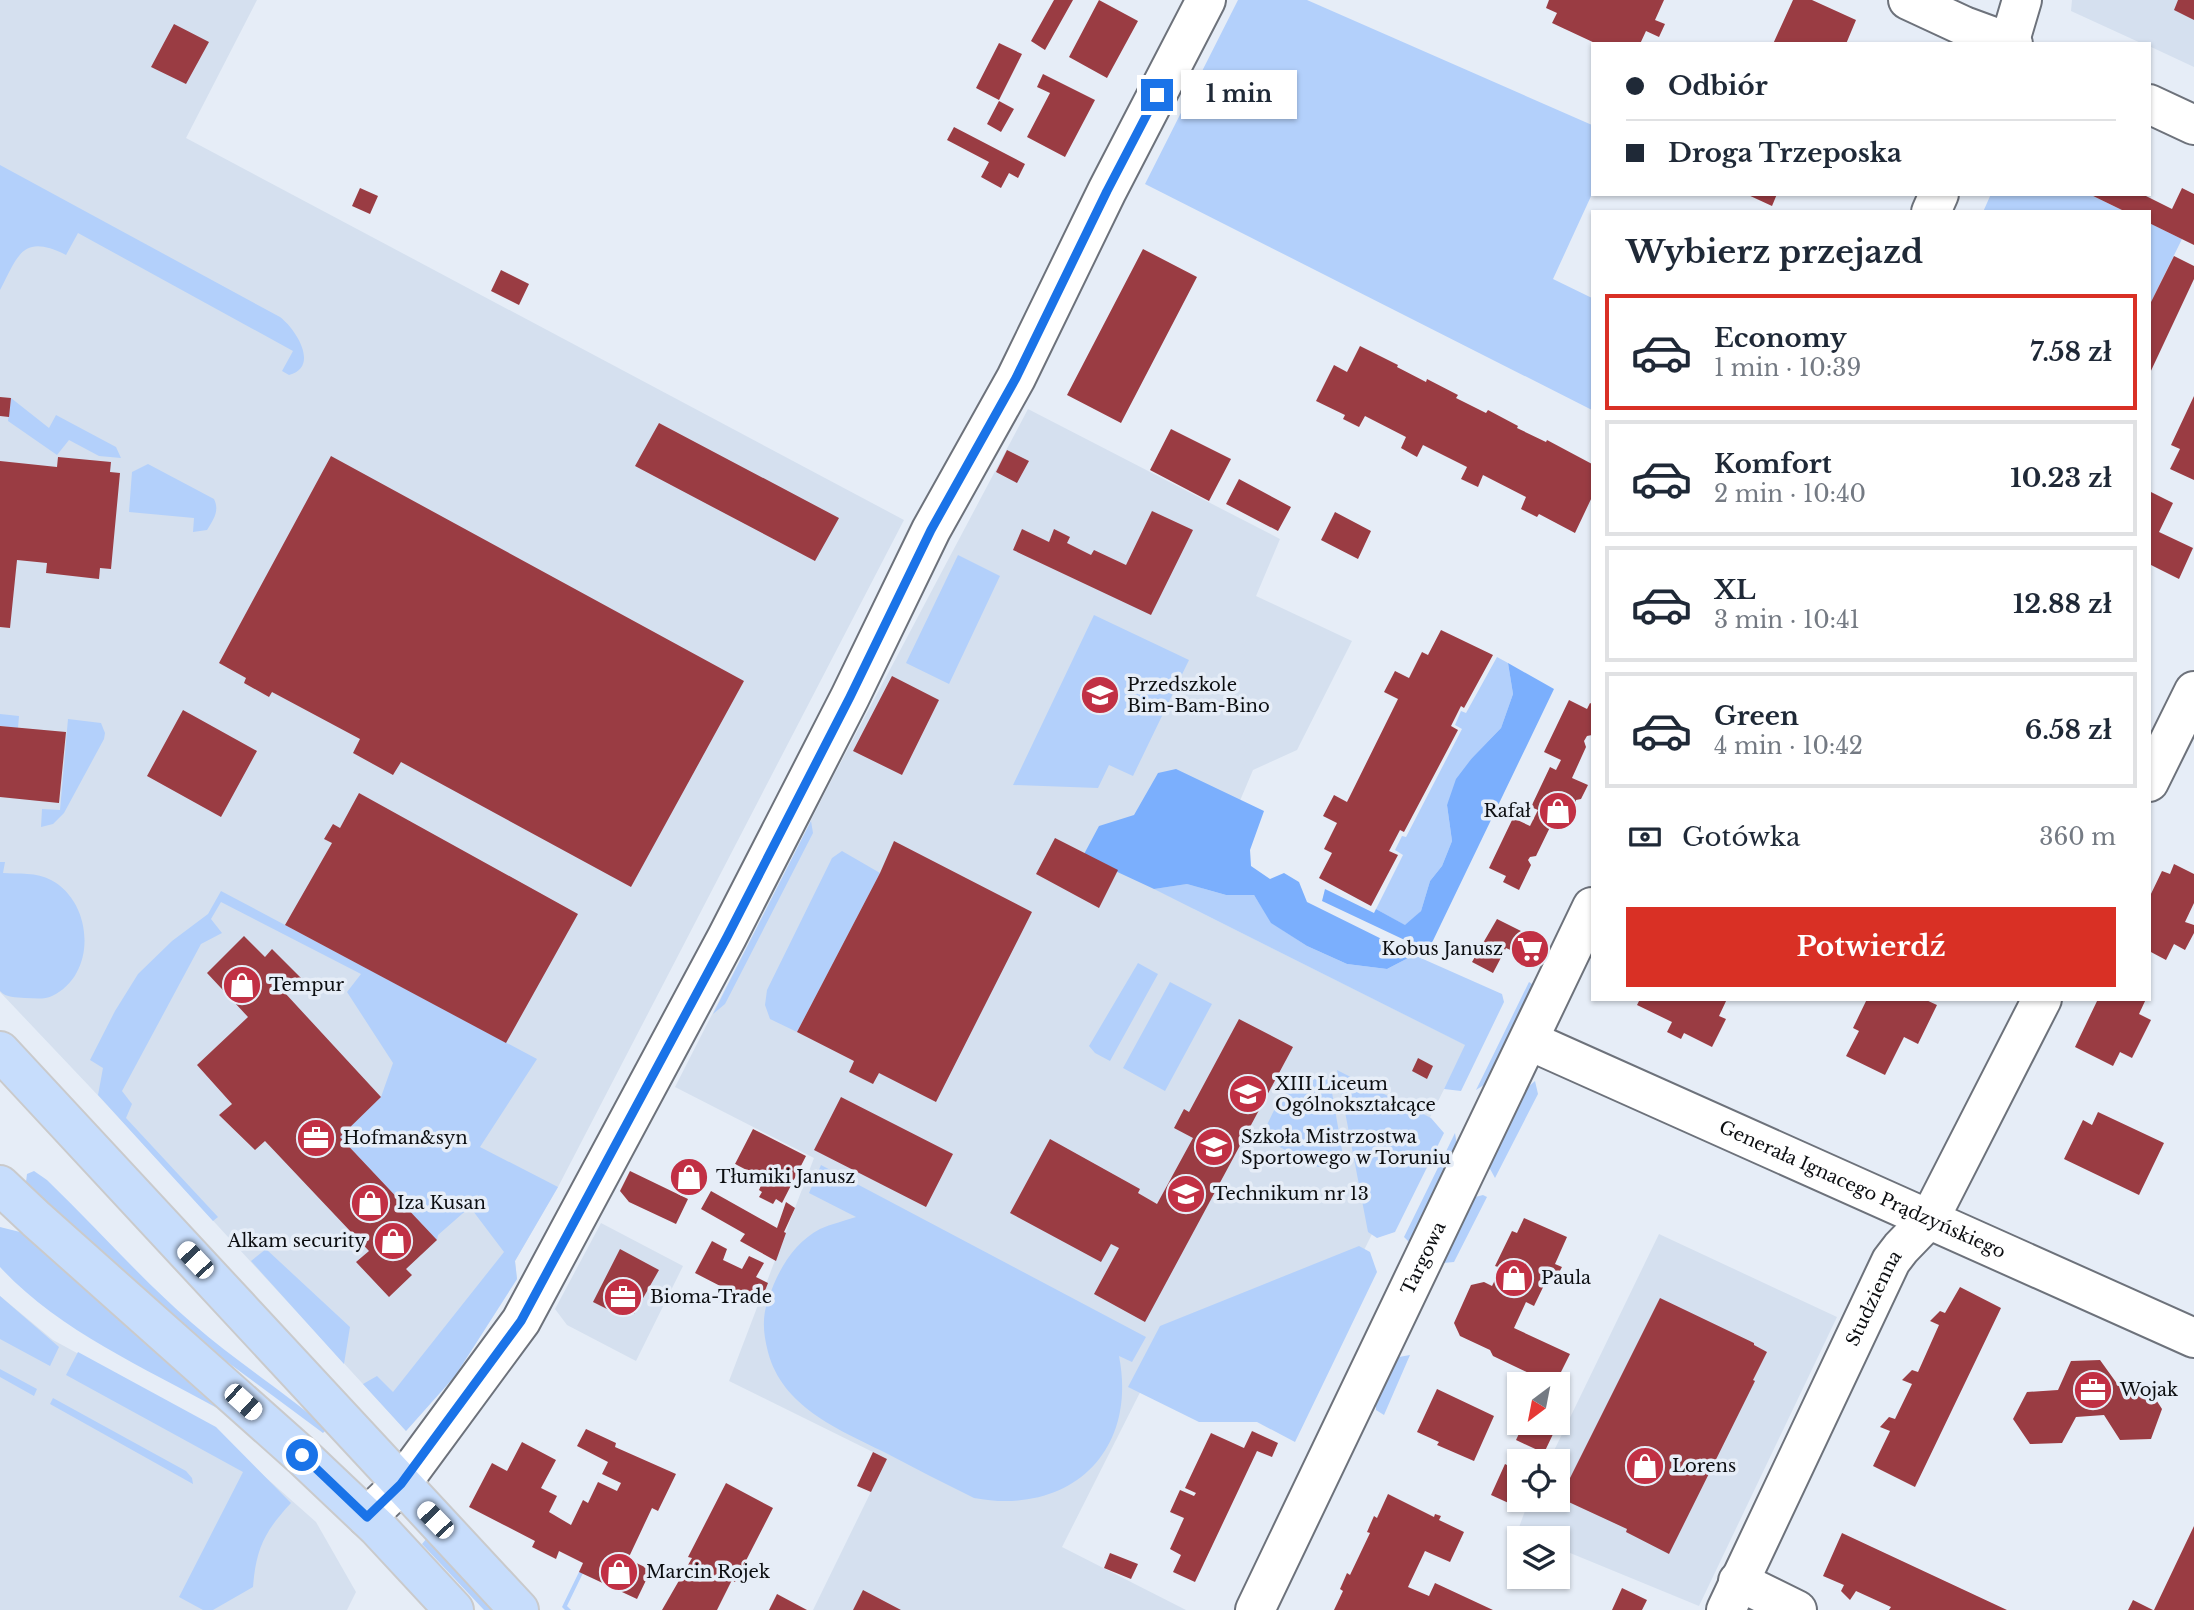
<!DOCTYPE html>
<html lang="pl">
<head>
<meta charset="utf-8">
<style>
  body { margin:0; font-family:"Libre Baskerville",serif; background:#f2f2f3; color:#1f2937; height:100vh; display:flex; flex-direction:column; font-size:26px; white-space:nowrap }
  * { box-sizing:border-box; margin:0 }
  p { font-size:23px; color:#747a83 }
  .icon { flex:none; width:38px; height:38px; fill:none; stroke:currentColor; stroke-width:2; stroke-linecap:round; stroke-linejoin:round }
  .map { position:relative; flex:1; overflow:hidden }
  .panel { position:absolute; left:1591px; top:210px; width:560px; height:791px; display:flex; flex-direction:column; background:#fff; border-radius:0px; box-shadow:0 2px 5px #0004 }
  .panel>* { flex:none }
  .hud { position:absolute; left:1591px; top:42px; width:560px; height:154px; border-radius:0px; box-shadow:0 2px 5px #0004; display:grid; align-content:center; height:154px; padding:0 35px; background:#fff }
  .needle { width:46px; rotate:212deg }
  .controls { position:absolute; left:1507px; top:1372px; display:grid; gap:14px }
  .controls a { display:grid; place-items:center; width:63px; height:63px; border-radius:0px; background:#fff; box-shadow:0 2px 5px #0004; font-size:35px }
  .end { position:absolute; width:32px; height:32px; margin:-16px; border:9px solid #1a73e8; background:#fff; box-shadow:0 0 0 4px #fff }
  .from { border-radius:50% }
  .bubble { position:absolute; height:49px; border-radius:0px; background:#fff; box-shadow:0 2px 5px #0004; font-size:23px; font-weight:800; line-height:49px; text-align:center }
  .car { position:absolute; width:21px; height:42px; margin:-21px -10px; border-radius:9px; box-shadow:0 0 5px 2px #0007; background:linear-gradient(#fff 24%,#345 0 40%,#fff 0 76%,#345 0 86%,#fff 0) }
  .hud b { display:flex; align-items:center; gap:24px; height:66px; font-size:26px }
  .hud b+b { border-top:2px solid #e0e1e3 }
  .hud i { width:18px; height:18px; background:#1f2937 }
  ul { padding:0; list-style:none }
  li { display:flex; align-items:center; gap:21px; height:116px; margin:0 14px 10px; padding:0 21px; border:4px solid #e0e1e3; border-radius:0px }
  li div { flex:1 }
  li b { display:block; font-size:26px }
  li em { font-style:normal; font-weight:800 }
  li.selected { border-color:#d93025 }
  li>.icon { width:63px; height:63px; stroke-width:1.5 }
  h2 { padding:0 35px; font-size:32px; line-height:84px }
  .pay { display:flex; align-items:center; gap:18px; height:77px; padding:0 35px; font-size:26px }
  .pay p { margin-inline-start:auto }
  .button { display:flex; gap:14px; margin-top:auto; padding:14px 35px }
  .button a { flex:1; height:80px; border-radius:0px; background:#d93025; color:#fff; font-size:28px; font-weight:800; line-height:80px; text-align:center }
  .map>svg:first-child { display:block }
</style>
</head>
<body>
<div class="map">
<svg width="2194" height="1610" viewBox="0 0 2194 1610">
  <rect width="100%" height="100%" fill="#e6edf7"/>
  <path fill="#d5e0ef" d="M0,0h257l-71,138 718,382 -346,667 -43,74 2,18 -62,97 -49,55 -298,-325 -108,-114z
    M2072,0h122v67l-45,-21v-2h-6l-72,-33z
    M1028,409l252,130 -24,57 96,45 -55,109 -44,20 -59,139 272,136 -174,350 -123,-60 -107,212 124,63h-373l74,-151 -158,-78 85,-223 -139,-71 157,-308z
    M601,1223l82,43 -47,95 -69,-36 -12,-16z
    M1659,1234l178,83 -138,289 -141,-58v-10h-22l-18,-8 11,-30h29v-39h-9z
    M0,1296l53,44 149,81 114,101 40,70 -9,18h-347z"/>
  <path fill="#b3d0fb" d="M1238,0h69l285,125v69l-39,85 39,19v112l-447,-226z
    M0,165l280,152c16,12 40,50 9,58l-7,-4 11,-20 -215,-118 -12,22c-44,-22 -48,1 -66,35z
    M1991,194h98l37,18h-143z
    M2149,223l33,16 -33,67z
    M11,398l38,30 7,-13 60,32 5,11 -22,-2 -30,-16 -12,15 -49,-34z
    M148,464l66,35c6,12 -1,21 -7,31l-14,2 1,-14 -65,-6 3,-40z
    M958,555l42,21 -51,108 -43,-21z
    M1094,615l95,45 -56,116 -24,-11 -11,23 -85,-3z
    M1497,657l11,6 5,31 -12,34 -29,30 -25,47 5,36 -10,25 -12,15 -9,30 -15,15 -30,-17 27,-54 -8,-5 7,-14 4,1 56,-108 -7,-4 6,-14 5,2z
    M0,714l19,2 -1,12 -18,-2z
    M68,719l33,4 4,10 -1,6 -40,74 -11,11 -12,3 1,-18 18,1z
    M811,821l2,12 -88,171 -12,10z
    M842,851l38,22 -83,159 -27,-13 -5,-14 2,-15 65,-132z
    M0,862h5l-2,11c15,1 34,-1 48,7 42,22 47,94 1,116 -8,4 -18,2 -27,2 -9,-1 -19,0 -25,-7z
    M1187,884l39,11h28l18,28 35,23 40,18 40,5 27,-14 88,39 2,8 -43,89 -17,-2 21,-44 -311,-156z
    M221,891l316,168 -57,88 78,40 -43,74 2,18 -62,97 -49,55 -43,-47 14,-8 16,16 111,-140 -34,-45 -32,28 -1,5 -97,-103 41,-40 12,-34 -46,-71 14,-18 -140,-72 -10,17 11,14 -21,11 -79,147 10,13 -6,14 92,99 -5,4 -115,-126 5,-27 -13,-8 25,-49 23,-37 34,-33 36,-27z
    M1138,963l20,11 -48,87 -15,-8 -6,-7z
    M1170,982l42,22 -47,87 -42,-23z
    M1529,982l6,4 -45,95 -14,9z
    M1337,1070l94,48 13,15 -49,99 -18,6 -9,-6z
    M1320,1076l10,5 15,86h-27l-50,-26 -5,-8 18,-37z
    M1535,1081l3,13 -43,84 -6,-11 39,-80z
    M1455,1133l2,12 -45,100 -8,-8z
    M821,1165l325,172 -14,25 -13,-6c19,97 -50,160 -145,142 -30,-15 -60,-30 -90,-46 -47,-23 -102,-46 -116,-100 -5,-19 -6,-35 0,-52 9,-28 25,-57 52,-71 11,-5 24,-8 36,-12l-47,-24z
    M34,1171l13,9c49,47 94,99 145,143 43,38 92,68 135,106l-4,4 -120,-89 -56,-48 -121,-114 1,-8z
    M1483,1195l4,2 -33,65 -11,1 32,-66z
    M0,1227l20,5 197,176c-74,-41 -159,-78 -217,-141z
    M1359,1246l11,6 7,20 -82,170 -38,-20h-58l-71,-35 32,-61z
    M266,1249l84,78 -6,37 -93,-103z
    M0,1296l59,51 -9,19 -50,-27z
    M78,1352l138,75 75,76c-26,28 -35,45 -38,84l-40,23h-10l-24,-13 64,-125 -177,-97z
    M1410,1355l-26,60 -8,-5v-9l23,-44z
    M0,1369l37,20 -3,7 -34,-19z
    M53,1398l133,73 6,7 1,6 -143,-80z
    M427,1538l68,72h-11l-62,-66z
    M579,1572l4,1 -16,33 4,4h-6l-3,-3z"/>
  <path fill="#7baffd" d="M1508,663l46,26 -126,262 -106,-50 3,-12 49,24 2,-4 29,16 16,-14 9,-30 12,-15 10,-25 -5,-36 9,-26 16,-21 29,-30 12,-34z
    M1176,769l88,42 -14,39 1,16 19,13 14,-6 15,9 8,20 107,53 -27,14 -40,-5 -40,-18 -36,-23 -17,-28h-28l-39,-11 -33,5 -71,-33 16,-30 35,-11 24,-42z"/>
  <path fill="#9a3c43" d="M1054,0h19l-28,50 -14,-9z
    M1099,0l39,21 -31,57 -38,-21z
    M1549,0h115l-9,20 10,4 -6,13 -13,-6 -6,13h-43l-45,-21 5,-10 -11,-5z
    M1793,0h19l44,20 -10,24h-73z
    M2178,0h16v20l-20,-10z
    M174,24l35,18 -23,42 -35,-17z
    M999,43l23,11 -23,46 -23,-12z
    M1043,74l52,26 -30,57 -38,-20 23,-44 -13,-6z
    M999,101l15,8 -13,23 -14,-8z
    M954,127l71,37 -7,14 -9,-5 -8,15 -20,-11 8,-15 -42,-22z
    M360,188l18,8 -8,18 -18,-8z
    M2182,188l12,6v51l-45,-22v-11h-23l-37,-18h53l30,15z
    M1746,194h31l-5,12z
    M1143,249l54,28 -76,146 -54,-28z
    M2174,256l20,10v13l-45,96v-69z
    M501,270l28,14 -10,21 -28,-14z
    M1360,346l38,19 -1,2 29,15 1,-3 31,16 -2,3 30,15 2,-3 30,16 -1,2 29,14 1,-2 45,24v33l-17,36 -36,-19 -2,3 -16,-8 5,-12 -43,-22 -5,12 -17,-8 6,-12 -44,-22 -6,12 -16,-9 5,-11 -41,-21 -6,11 -16,-8 2,-4 -29,-14 18,-36 13,7z
    M2194,396v84l-24,-11 10,-20 -9,-4z
    M0,397l11,1 -2,19 -9,-1z
    M659,423l180,95 -24,43 -180,-95z
    M1171,429l60,30 -22,42 -59,-31z
    M1007,450l22,11 -12,22 -21,-11z
    M331,456l413,225 -113,206 -230,-125 -8,13 -40,-22 7,-14 -88,-47 -3,5 -25,-14 2,-5 -27,-15z
    M58,457l53,5 -1,10 10,1 -9,96 -11,-1 -1,11 -53,-6 1,-10 -30,-3 -7,68 -10,-1v-166l57,6z
    M1239,479l52,28 -13,24 -52,-27z
    M2149,491l24,12 -14,29 34,16 -14,31 -30,-15z
    M1152,511l41,19 -42,85 -138,-65 9,-21 27,13 5,-13 16,8 -3,6 24,12 3,-5 32,15z
    M1335,512l36,19 -13,28 -37,-19z
    M1441,630l52,25 -29,53 -3,-2 -10,20 7,4 -54,102 -4,-2 -11,21 9,4 -27,51 -52,-28 13,-25 -8,-4 13,-26 -14,-7 11,-21 13,7 51,-103 -14,-7 11,-21 14,7 13,-26 6,3z
    M892,676l47,24 -37,75 -49,-24z
    M1569,700l18,9 3,-6 2,1v31l-5,1 -3,5 2,6 -14,31 16,7 -7,14 -5,1v8l-8,18 -14,-7 -18,37 -6,1 -2,3 3,5 -12,25 -16,-8 3,-6 -17,-8 24,-50 17,8 8,-16 -7,-3 19,-40 6,3 5,-10 -17,-8z
    M183,710l74,41 -36,66 -74,-41z
    M0,726l66,6 -7,71 -59,-6z
    M359,793l219,121 -72,129 -221,-118 47,-82 -8,-4 9,-15 7,4z
    M1055,838l63,32 -19,38 -63,-34z
    M894,841l138,71 -96,190 -57,-29 -6,11 -24,-12 5,-11 -57,-29 83,-159z
    M2174,864l20,10v29l-9,19 9,3v8l-9,17 -11,-6 -8,16 -17,-9v-53l13,-27 8,3z
    M1497,919l36,18 -9,19 -18,-8 -13,25 -21,-11z
    M244,936l21,21 7,-8 29,29 -16,15 96,104 -41,40 97,103 -31,29 6,6 -23,22 -33,-35 13,-11 -53,-56 -51,-54 -10,9 -36,-35 13,-11 -35,-39 51,-48 -41,-44z
    M1640,999h87l-8,17 7,3 -14,28 -28,-14 -3,6 -14,-7 5,-10 -35,-17z
    M1867,999h57l13,6 -19,39 -14,-7 -19,38 -39,-19 13,-25 -6,-3z
    M2098,999h48l-7,15 12,6 -19,38 -12,-6 -7,14 -38,-19z
    M1239,1019l54,28 -148,275 -51,-28 25,-46 -8,-4 -10,18 -91,-49 40,-74 90,50 -2,4 19,11 36,-66 -19,-10 10,-19 5,3z
    M1418,1058l15,8 -6,13 -15,-8z
    M841,1097l112,57 -27,53 -112,-57z
    M2098,1112l66,31 -25,52 -75,-36 19,-39 9,5z
    M753,1129l53,27 -24,47 -6,-4 -3,5 -14,-7 3,-5 -3,-2 5,-11 -29,-15z
    M630,1171l58,28 -12,25 -47,-22 -9,-11z
    M711,1191l66,37 9,-26 9,6 -11,24 2,1 -10,28 -36,-20 5,-7 -44,-25z
    M1524,1218l43,19 -12,27 7,3 -7,13 -7,-3 -14,29 -8,-4 -12,26 56,26 -13,26 -7,3 -57,-27 -3,-6 -30,-14 -6,-13 17,-38 13,-3 8,4 9,-18 -6,-2 17,-35 5,2z
    M712,1241l15,8 -4,11 19,9 7,-13 15,7 -8,14 12,6 -9,23 -64,-33z
    M620,1249l39,21 -25,44 -17,-9 -4,7 -20,-10z
    M1960,1287l41,21 -86,179 -42,-21 17,-35 -10,-4 9,-10 6,2 17,-35 -10,-4 10,-10 6,2 21,-47 -9,-4 10,-10 5,2z
    M1660,1298l94,45v2l13,7 -14,28 2,1 -86,173 -43,-22 1,-3 -67,-31z
    M2100,1360l18,25 28,-1 16,25 -11,30 -31,1 -16,-25 -28,2 -14,26 -32,1 -17,-25 14,-27 31,-2 13,-29z
    M1437,1389l57,27 -20,45 -37,-16 2,-3 -22,-10z
    M1524,1423h10l20,9 -10,21 -28,-13z
    M586,1429l30,14 -1,4 61,27 -18,37 -6,-3 -24,51 23,11 -14,29 -58,-27 4,-9 -24,-12 -3,8 -24,-12 3,-6 -66,-34 23,-44 15,8 15,-29 34,18 -15,28 16,8 -8,16 22,13 12,-25 5,3 10,-21 19,9 4,-8 -19,-9 6,-12 -31,-16z
    M1252,1431l26,12 -6,14 -15,-6 -62,131 -22,-10 8,-17 -11,-6 14,-31 -14,-6 10,-22 14,6 2,-3 -11,-5 26,-55 33,15z
    M873,1452l14,7 -16,33 -14,-6z
    M1505,1464l14,7v21l-6,13 -22,-10z
    M726,1483l47,25 -38,74 -3,-2 -15,30h-55l30,-52 -4,-1z
    M1388,1494l46,23 1,-3 6,2 -2,4 25,12 -14,30 -25,-11 -17,36 21,9 6,-13 58,27h-159l9,-19 -3,-2 7,-16 3,2 20,-42 -3,-1 3,-7 4,-9 3,2z
    M2194,1526v84h-40z
    M1842,1533l165,77h-118l2,-3 -35,-16 -6,9 -9,-9 3,-6 -21,-9z
    M1110,1553l28,11 -7,15 -27,-11z
    M1622,1588l25,12 -5,10h-30z
    M863,1590l38,20h-48z
    M777,1594l30,16h-38z
    M2133,1600l20,10h-25z"/>
  <g fill="none" stroke-linecap="round" stroke-linejoin="round">
    <g stroke="#6d727b" stroke-width="42">
      <g id="minor">
        <path d="M1908,0l56,26 49,18"/>
        <path d="M2009,44l13,-44"/>
        <path d="M2149,104l45,21"/>
        <path d="M1931,212l8,-18"/>
        <path d="M2149,782l45,-91"/>
        <path id="s1" d="M1530,1041l664,297"/>
        <path d="M367,1517l34,-33 120,-163 206,-384 123,-240 81,-167 85,-152 91,-187 99,-191"/>
        <path d="M1738,1581l59,29"/>
        <path id="s2" d="M1255,1610c111,-235 226,-468 337,-703"/>
        <path id="s3" d="M1726,1610l165,-349 10,-13 29,-30 112,-219"/>
      </g>
    </g>
    <g stroke="#cacacb" stroke-width="42">
      <path id="major" d="M0,1051l519,559
        M0,1185l36,34 266,237 76,72 76,82"/>
    </g>
    <use href="#minor" stroke="#fff" stroke-width="38"/>
    <use href="#major" stroke="#c7ddfc" stroke-width="38"/>
  </g>
  <g fill="none" stroke-linecap="round" stroke-linejoin="round">
    <path stroke="#1a73e8" stroke-width="9" d="M302,1455l65,62 34,-33 120,-163 206,-384 123,-240 81,-167 85,-152 91,-187 50,-96"/>
  </g>
  <defs>
    <g id="school-disc" transform="scale(2.0125)"><circle r="9.5" fill="#c13044" stroke="#e6edf7"/><path d="M0-5L7-2L0 1L-7-2ZM-4 1L0 2.5L4 1V4Q0 6-4 4Z" fill="#fff"/></g>
    <g id="shop-disc" transform="scale(2.0125)"><circle r="9.5" fill="#c13044" stroke="#e6edf7"/><path d="M-5-2.5h2.3a2.7 3.5 0 0 1 5.4 0H5L5.5 6h-11ZM-1.5-2.5h3a1.5 2.3 0 0 0-3 0Z" fill="#fff"/></g>
    <g id="supermarket-disc" transform="scale(2.0125)"><circle r="9.5" fill="#c13044" stroke="#e6edf7"/><path d="M-6-5.5h2.5l.6 2H6L4.5 2H-2.5L-4.4-4H-6ZM-1.5 3.2a1.3 1.3 0 1 0 .1 0ZM3 3.2a1.3 1.3 0 1 0 .1 0Z" fill="#fff"/></g>
    <g id="office-disc" transform="scale(2.0125)"><circle r="9.5" fill="#c13044" stroke="#e6edf7"/><path d="M-6-3h4V-5.5h4V-3h4V5H-6ZM-1-4.5V-3h2v-1.5ZM-6 0V1H6V0Z" fill="#fff"/></g>
  </defs>
  <g fill-rule="evenodd">
    <use href="#school-disc" x="1100" y="695"/>
    <use href="#shop-disc" x="1558" y="811"/>
    <use href="#supermarket-disc" x="1530" y="949"/>
    <use href="#shop-disc" x="242" y="985"/>
    <use href="#school-disc" x="1248" y="1094"/>
    <use href="#office-disc" x="316" y="1138"/>
    <use href="#school-disc" x="1214" y="1147"/>
    <use href="#shop-disc" x="689" y="1177"/>
    <use href="#school-disc" x="1186" y="1194"/>
    <use href="#shop-disc" x="370" y="1203"/>
    <use href="#shop-disc" x="393" y="1241"/>
    <use href="#shop-disc" x="1514" y="1278"/>
    <use href="#office-disc" x="623" y="1297"/>
    <use href="#office-disc" x="2093" y="1390"/>
    <use href="#shop-disc" x="1645" y="1466"/>
    <use href="#shop-disc" x="619" y="1572"/>
  </g>
  <g text-anchor="middle" stroke-width="7" stroke-linejoin="round" paint-order="stroke">
    <g font-size="18" fill="#0c0e11" stroke="#e6edf7" text-anchor="start">
      <text x="1127" y="691">Przedszkole<tspan x="1127" dy="21">Bim-Bam-Bino</tspan></text>
      <text x="1531" y="817" text-anchor="end">Rafał</text>
      <text x="1503" y="955" text-anchor="end">Kobus Janusz</text>
      <text x="269" y="991">Tempur</text>
      <text x="1275" y="1090">XIII Liceum<tspan x="1275" dy="21">Ogólnokształcące</tspan></text>
      <text x="1241" y="1143">Szkoła Mistrzostwa<tspan x="1241" dy="21">Sportowego w Toruniu</tspan></text>
      <text x="343" y="1144">Hofman&amp;syn</text>
      <text x="716" y="1183">Tłumiki Janusz</text>
      <text x="1213" y="1200">Technikum nr 13</text>
      <text x="397" y="1209">Iza Kusan</text>
      <text x="366" y="1247" text-anchor="end">Alkam security</text>
      <text x="1541" y="1284">Paula</text>
      <text x="650" y="1303">Bioma-Trade</text>
      <text x="2120" y="1396">Wojak</text>
      <text x="1672" y="1472">Lorens</text>
      <text x="646" y="1578">Marcin Rojek</text>
    </g>
    <g font-size="18" fill="#0c0e11" stroke="#e6edf7">
      <text dy="6" stroke="none"><textPath href="#s1" startOffset="364">Generała Ignacego Prądzyńskiego</textPath></text>
      <text dy="6" stroke="none"><textPath href="#s2" startOffset="390">Targowa</textPath></text>
      <text dy="6" stroke="none"><textPath href="#s3" startOffset="345">Studzienna</textPath></text>
    </g>
  </g>
</svg>
<div class="controls">
<a><svg class="needle" viewBox="-14 -14 28 28"><path d="M0-13l5 13h-10z" fill="#e53935"/><path d="M0 13l5-13h-10z" fill="#747a83"/></svg></a>
<a><svg class="icon" aria-label="locate" viewBox="0 0 24 24"><circle cx="12" cy="12" r="6"/><path d="M12 2v4M12 18v4M2 12h4M18 12h4"/></svg></a>
<a><svg class="icon" aria-label="layers" viewBox="0 0 24 24"><path d="M12 4l9 5-9 5-9-5zM3 14l9 5 9-5"/></svg></a>
</div>
<i class="end from" style="left:302px;top:1455px"></i>
<i class="end" style="left:1157px;top:95px"></i>
<div class="bubble" style="left:1181px;top:70px;width:116px">1 min</div>
<i class="car" style="left:195px;top:1260px;rotate:317deg"></i>
<i class="car" style="left:243px;top:1402px;rotate:132deg"></i>
<i class="car" style="left:435px;top:1520px;rotate:316deg"></i>
<div class="hud">
<b><i class="from"></i>Odbiór</b>
<b><i></i>Droga Trzeposka</b>
</div>
<section class="panel">
<h2>Wybierz przejazd</h2>
<ul>
<li class="selected"><svg class="icon" aria-label="car" viewBox="0 0 24 24"><path d="M5 17H2v-5l4-1 3-4h7l3 4 3 1v5h-3M9 17h6M6 11h13"/><circle cx="7" cy="17" r="2"/><circle cx="17" cy="17" r="2"/></svg><div><b>Economy</b><p>1 min · 10:39</p></div><em>7.58 zł</em></li>
<li><svg class="icon" aria-label="car" viewBox="0 0 24 24"><path d="M5 17H2v-5l4-1 3-4h7l3 4 3 1v5h-3M9 17h6M6 11h13"/><circle cx="7" cy="17" r="2"/><circle cx="17" cy="17" r="2"/></svg><div><b>Komfort</b><p>2 min · 10:40</p></div><em>10.23 zł</em></li>
<li><svg class="icon" aria-label="car" viewBox="0 0 24 24"><path d="M5 17H2v-5l4-1 3-4h7l3 4 3 1v5h-3M9 17h6M6 11h13"/><circle cx="7" cy="17" r="2"/><circle cx="17" cy="17" r="2"/></svg><div><b>XL</b><p>3 min · 10:41</p></div><em>12.88 zł</em></li>
<li><svg class="icon" aria-label="car" viewBox="0 0 24 24"><path d="M5 17H2v-5l4-1 3-4h7l3 4 3 1v5h-3M9 17h6M6 11h13"/><circle cx="7" cy="17" r="2"/><circle cx="17" cy="17" r="2"/></svg><div><b>Green</b><p>4 min · 10:42</p></div><em>6.58 zł</em></li>
</ul>
<div class="pay"><svg class="icon" aria-label="cash" viewBox="0 0 24 24"><path d="M3 7h18v10H3z"/><circle cx="12" cy="12" r="2"/></svg>Gotówka<p>360 m</p></div>
<div class="button"><a>Potwierdź</a></div>
</section>
</div>
</body>
</html>
